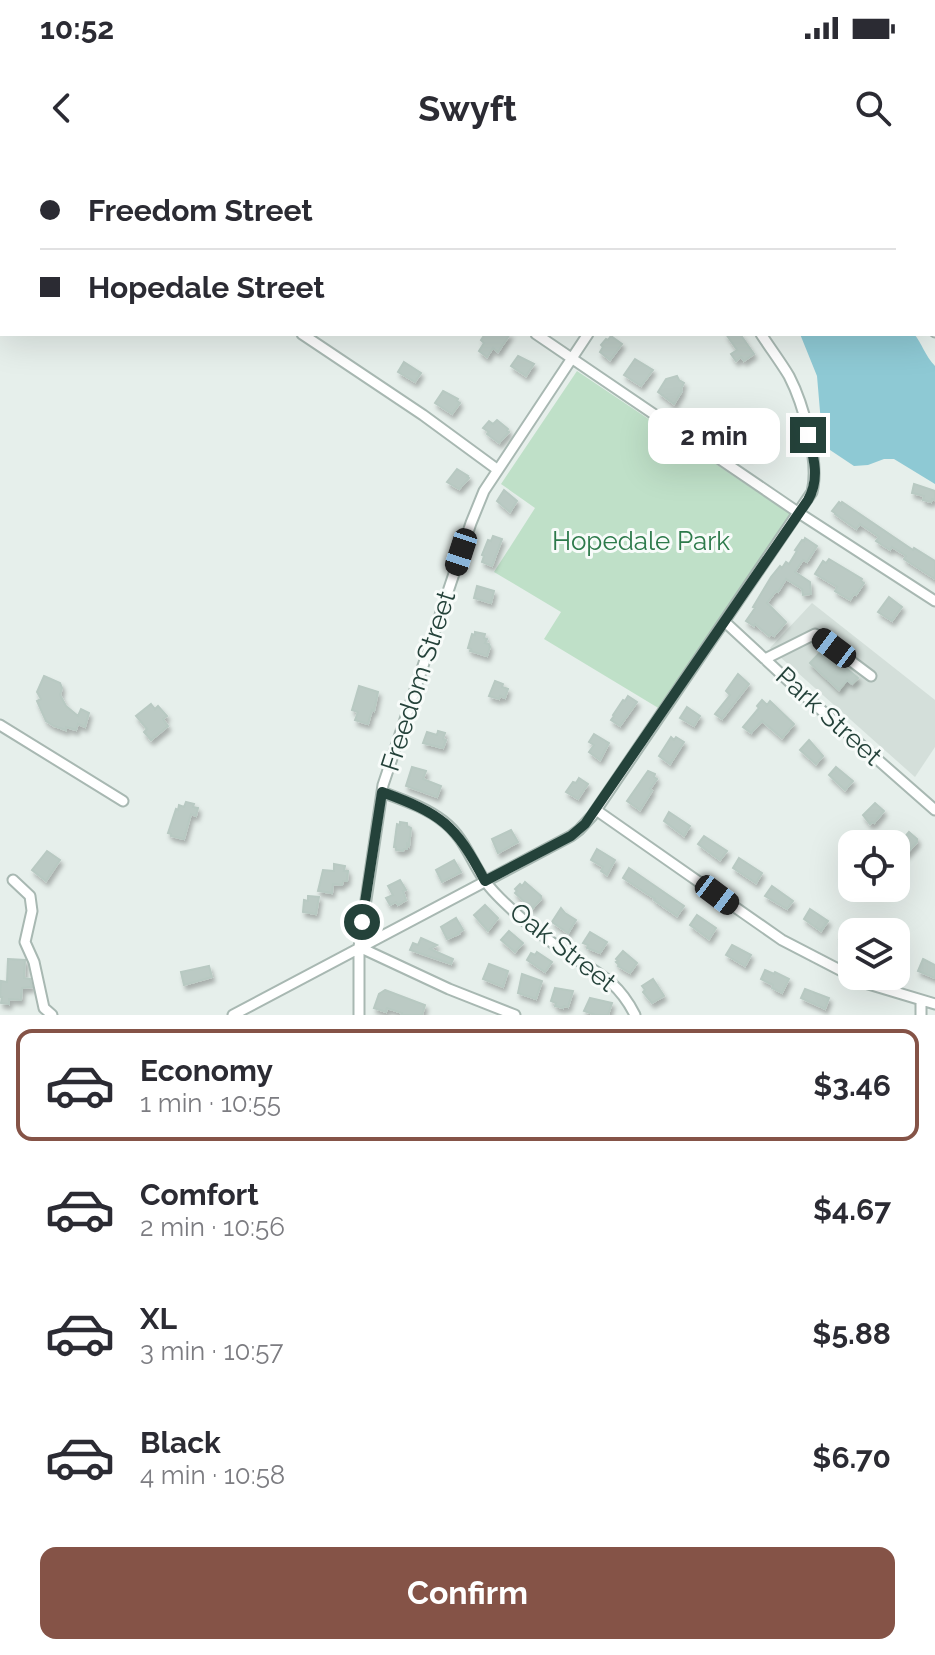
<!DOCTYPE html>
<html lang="en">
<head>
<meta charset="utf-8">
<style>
  body { margin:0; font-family:Raleway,sans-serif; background:#f2f2f3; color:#2b2b33; height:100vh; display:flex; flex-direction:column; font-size:30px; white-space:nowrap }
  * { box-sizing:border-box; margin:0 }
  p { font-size:26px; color:#7c7c81 }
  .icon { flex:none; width:44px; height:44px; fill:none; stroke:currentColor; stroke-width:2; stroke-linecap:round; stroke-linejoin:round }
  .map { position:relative; height:855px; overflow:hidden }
  .panel { display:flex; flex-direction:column; background:#fff; flex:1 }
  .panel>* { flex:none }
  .top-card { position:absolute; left:0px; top:0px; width:936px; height:176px; box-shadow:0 8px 32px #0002; display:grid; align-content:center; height:176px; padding:0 40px; background:#fff }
  .controls { position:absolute; left:838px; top:670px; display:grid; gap:16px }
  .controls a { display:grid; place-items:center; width:72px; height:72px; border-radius:16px; background:#fff; box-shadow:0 8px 32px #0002; font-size:40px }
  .end { position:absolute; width:36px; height:36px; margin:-18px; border:10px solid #24423a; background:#fff; box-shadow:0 0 0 4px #fff }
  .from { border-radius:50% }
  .bubble { position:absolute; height:56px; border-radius:16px; background:#fff; box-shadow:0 8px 32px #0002; font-size:26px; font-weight:700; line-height:56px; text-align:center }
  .car { position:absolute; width:24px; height:48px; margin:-24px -12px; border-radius:10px; box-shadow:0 0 6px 2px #0007; background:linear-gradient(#222 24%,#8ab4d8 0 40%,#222 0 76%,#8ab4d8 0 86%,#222 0) }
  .top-card b { display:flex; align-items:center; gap:28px; height:76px; font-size:30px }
  .top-card b+b { border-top:2px solid #e1e1e2 }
  .top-card i { width:20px; height:20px; background:#2b2b33 }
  ul { padding:14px 0 0; list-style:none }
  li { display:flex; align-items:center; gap:24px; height:112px; margin:0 16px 12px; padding:0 24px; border:4px solid transparent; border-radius:16px }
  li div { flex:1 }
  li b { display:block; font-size:30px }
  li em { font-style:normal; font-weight:700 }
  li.on { border-color:#855347 }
  li>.icon { width:72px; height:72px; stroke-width:1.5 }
  .primary-button { display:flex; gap:16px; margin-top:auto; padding:16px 40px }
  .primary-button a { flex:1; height:92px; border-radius:16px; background:#855347; color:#fff; font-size:32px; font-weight:700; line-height:92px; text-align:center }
  .status { display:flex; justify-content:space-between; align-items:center; height:56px; padding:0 40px; background:#fff; direction:ltr }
  .status svg { height:22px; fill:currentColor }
  header { display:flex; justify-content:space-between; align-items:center; height:104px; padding:0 40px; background:#fff; font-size:36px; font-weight:700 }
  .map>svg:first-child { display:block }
</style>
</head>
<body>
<div class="status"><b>10:52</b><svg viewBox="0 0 49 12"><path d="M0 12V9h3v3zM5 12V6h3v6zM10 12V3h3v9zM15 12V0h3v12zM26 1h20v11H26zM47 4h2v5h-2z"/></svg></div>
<header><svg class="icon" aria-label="back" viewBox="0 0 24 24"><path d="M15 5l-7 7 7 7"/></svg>Swyft<svg class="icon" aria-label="search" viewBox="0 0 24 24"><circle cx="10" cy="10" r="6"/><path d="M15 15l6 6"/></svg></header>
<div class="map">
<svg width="935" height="855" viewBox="0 0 935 855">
  <defs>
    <filter id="shadow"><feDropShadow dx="2.5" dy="4.5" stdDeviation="2" flood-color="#0004"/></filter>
  </defs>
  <rect width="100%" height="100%" fill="#e6efeb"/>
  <path fill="#d4dfda" d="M812,443l123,97v47l-20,30 -145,-129z"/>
  <path fill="#bfe0c8" d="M577,211l213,143 -130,195 -116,-70 17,-27 -67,-40 41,-64 -34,-24z"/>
  <path fill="#8ec9d4" d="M800,174h114c8,9 11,22 21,32v118l-41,-25h-10l-16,6 -14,1 -24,-16 -9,-27 -4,-47z"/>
  <path fill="#bbcac4" stroke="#b8c9c2" stroke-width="2" filter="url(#shadow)" d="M485,174h25l-12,18 -5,-4 -6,9 -8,-6 5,-8 -3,-3z
    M726,174h14l14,20 -10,7 -3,-4 -5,4 -5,-7 6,-4z
    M611,176l11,8 -12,16 -10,-8 3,-5 -2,-2 5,-6 2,1z
    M518,196l16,8 -8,12 -15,-10z
    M635,199l18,11 -12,16 -17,-11z
    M404,202l17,11 -6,9 -17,-10z
    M677,216l2,4 5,3 -3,6 1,2 -8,13 -16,-12 8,-13z
    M443,231l15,8 -1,2 3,2 -8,11 -17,-11z
    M725,256l12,7 -12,17 -12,-8z
    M497,260l11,9 -1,2 2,1 -10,11 -12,-9 2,-2 -6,-4 6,-7 4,3z
    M751,269l12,10 -15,17 -10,-7z
    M457,309l11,7 -1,1 2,1 -10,11 -12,-7z
    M914,324l21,7v9l-3,-1 -1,3 -8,-2 1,-4 -12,-3z
    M504,330l13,11 -7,11 -13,-11z
    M839,342l2,2 1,-2 71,48 1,-2 21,13v18l-31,-20 2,-3 -14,-9 -2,3 -14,-9 3,-4 -19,-13 -4,5 -21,-15v-1l-3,-2z
    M493,376l9,3 -10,27 -10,-4 2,-6 -2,-1 6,-15 3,1z
    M805,378l12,8 -10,16 -4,-2 -8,12 15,10 1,12 -8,1 -1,-6 -16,-10 -8,13 -2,-1 -9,12 19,19 -12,14 -3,-2 -2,2 -14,-12 -1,2 -8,-5 9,-13 -2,-1 18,-30 9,-11 2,2 4,-6 3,2 8,-13 -2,-1 7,-10 2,1z
    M829,399l33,20 -1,2 3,2 -8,12 -2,-1 -4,6 -15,-9 2,-4 -22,-13 8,-13 3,2z
    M477,426l17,5 -3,12 -17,-5z
    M889,437l13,10 -10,14 -14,-9z
    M475,472l10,2 -1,4 3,1 -2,4 4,1 1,3 -3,9 -17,-5 1,-2 -3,-1 4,-14 3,1z
    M823,489l35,29 -6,6 -5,-4 -8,10 -29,-27z
    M738,514l11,10 -27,35 -7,-5 15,-19 -4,-4z
    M44,516l16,7 2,5 -2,7 6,11 12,10 3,-7 8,4 -4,14 -7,-3 -2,6 -10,-3v3l-12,-4 -8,-5 -9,-20 4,-2 -4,-7z
    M495,521l8,3 -1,3 6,2 -3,9 -5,-2 -1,3 -10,-3z
    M359,526l19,6 -4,19 -2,-1 -4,14 -13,-4 3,-8 -6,-2z
    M628,536l9,6 -17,24 -9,-6 3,-4 -1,-1 10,-15 2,1z
    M762,540l5,5 3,-4 24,23 -12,14 -20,-17 -11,12 -8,-6 16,-19 -2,-2z
    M151,544l4,5 3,-3 9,10 -4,3 5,7 -17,14 -7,-8 3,-3 -11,-13z
    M687,547l13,9 -6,10 -14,-8z
    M438,571l7,2 -2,6 3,1 -3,8 -20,-5 4,-11 10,3z
    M594,574l15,9 -9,17 -11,-8 5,-7 -5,-3z
    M671,577l3,3 2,-3 8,5 -14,22 -11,-8z
    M809,580l14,16 -7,8 -16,-14z
    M412,607l14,4 -3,8 18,7 -4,11 -31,-11z
    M836,607l17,14 -8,9 -16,-15z
    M648,611l7,3 -1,3 3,2 -7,10 2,2 -12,19 -13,-9z
    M579,618l9,6 -10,15 -12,-7 7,-10 3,1z
    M186,642l8,2 -1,3 5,1 -2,8 -5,-2 -7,25 -13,-3v-2l-3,-1 8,-24 2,1 1,-5 5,2z
    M875,643l9,8 -10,12 -2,-1 -2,2 -7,-9z
    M669,652l21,14 -6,10 -20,-15z
    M400,662l7,1v3l4,2 -2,18 -2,-2v5h-3l-1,2 -7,-1v-3h-2l3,-23 3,1z
    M511,670l7,12 -20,11 -6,-14z
    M909,672l8,7v3l-11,12 -9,-8z
    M704,676l23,15 -7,9 -22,-16z
    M597,689l18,11 -8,15 -6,-4 2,-4 -12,-7z
    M47,691l13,9 -14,21 -14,-11z
    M739,698l23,15 -6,10 -23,-15z
    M454,700l7,12 -19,10 -6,-12z
    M334,704l11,2 -1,5h4l-1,10h-4l-1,4 -9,-1 -1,9 -14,-2 5,-21 11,1z
    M629,708l55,38 -7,10 -23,-16 1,-1 -32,-21z
    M400,720l6,10 -3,1 3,9 -8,5 -2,-3 -6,3 -4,-7 7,-3 -5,-9z
    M525,722l16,14v3l-9,10 -17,-16 2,-2 -2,-2 5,-5 2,2z
    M772,726l21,15 -6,8 -22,-13z
    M308,736l11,1 -3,17 -13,-2 1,-12 4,1z
    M485,745l13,13 -10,13 -14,-16z
    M561,748l4,5 11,7 -8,13 -16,-11z
    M810,749l18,12 -7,10 -17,-12z
    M697,755l19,13 -7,11 -19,-14z
    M456,758l7,12 -5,3 1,1 -12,5 -6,-12z
    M852,761l25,11h-25v13l-13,-6 5,-11 4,2z
    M509,771l14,12 -8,9 -14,-12z
    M590,772l17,10 -7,11 -13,-5 1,-3 -5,-2z
    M421,778l16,7 -7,4 23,10 -2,5 -41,-14 3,-7 5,2z
    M732,785l19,10 -6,11 -19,-11z
    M623,791l14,12 -7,10 -12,-7 1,-1 -3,-3 2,-1 -2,-2z
    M537,792l15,10 -7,10 -18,-12 4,-7 4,2z
    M8,799l17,1 -1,18 6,1 2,8 -10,1 -1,12 -12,-1v5l-8,-1 1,-6h-2l1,-16 6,1z
    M923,799l12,6v13l-17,-7z
    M489,804l19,7 -5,16 -20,-8z
    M209,806l3,11 -28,8 -3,-13z
    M765,810l9,4 1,-2 14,7 -7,14 -10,-5 1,-3 -12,-6z
    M522,814l20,7 -6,18 -18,-6z
    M653,819l11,17 -12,7 -9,-11 2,-2 -3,-4z
    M555,828l18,3 -5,16 -4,-1 -1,2 -8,-2 1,-3 -5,-2z
    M805,829l24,9 -4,11 -24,-11z
    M385,830l40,15 -3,10h-21l1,-2 -15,-5 -1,4 -12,-4 5,-14z
    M590,838l22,5 -4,12h-16l1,-1 -9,-3z"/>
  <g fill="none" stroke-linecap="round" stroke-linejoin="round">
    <g stroke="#a8b8b2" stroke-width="13">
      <path id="minor" d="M50,0l3,2
        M133,0l2,2
        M276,0l3,2
        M464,0l3,2
        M554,0l3,2
        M861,0v2
        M93,2l1,-2
        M156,2l1,-2
        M246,2l1,-2
        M400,2l2,-2
        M706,2l2,-2
        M934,76h1
        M934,171l1,1
        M302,174l121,81 75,55
        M536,174l263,179 136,88
        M725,462l70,65 140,123
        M765,499l50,-25 56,42
        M0,565l123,76
        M382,632c21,8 43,15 61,29 22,17 27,39 42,60 9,13 23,25 34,35 15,14 32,26 49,38 30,19 50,27 67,61
        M596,650l186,130 83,43 70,21
        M13,720l17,16 2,15 -7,31 9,20 10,46 8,7
        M359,787l90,42 66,26
        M921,840v15
        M233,855l338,-179 8,-6 13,-14 220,-324c8,-30 -9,-89 -23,-116 -9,-15 -19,-28 -28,-42
        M359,855v-68l24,-162 88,-262 13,-32 104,-157"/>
    </g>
    <use href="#minor" stroke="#fff" stroke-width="9"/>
  </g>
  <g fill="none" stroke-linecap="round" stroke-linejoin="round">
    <path stroke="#24423a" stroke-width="10" d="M362,762l20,-130c60,22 73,32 103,89l86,-45 14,-12 223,-324c12,-21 6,-42 0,-65"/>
  </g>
  <g text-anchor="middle" stroke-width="6" stroke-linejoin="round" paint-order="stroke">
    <g font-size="26" fill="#2d7a4b" stroke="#f7fbf9">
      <text x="641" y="390">Hopedale Park</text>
    </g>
    <g font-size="26" fill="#24423a" stroke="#f7fbf9">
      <text transform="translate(418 521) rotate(-72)" y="9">Freedom Street</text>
      <text transform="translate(829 556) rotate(42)" y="9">Park Street</text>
      <text transform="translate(563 787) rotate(38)" y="9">Oak Street</text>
    </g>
  </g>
</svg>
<div class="controls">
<a><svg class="icon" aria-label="locate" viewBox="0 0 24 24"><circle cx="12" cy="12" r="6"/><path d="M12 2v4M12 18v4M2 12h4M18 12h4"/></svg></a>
<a><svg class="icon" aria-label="layers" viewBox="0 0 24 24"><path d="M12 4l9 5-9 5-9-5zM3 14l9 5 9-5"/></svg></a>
</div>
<i class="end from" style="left:362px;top:762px"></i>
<i class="end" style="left:808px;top:275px"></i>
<div class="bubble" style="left:648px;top:248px;width:132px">2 min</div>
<i class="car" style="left:461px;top:392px;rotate:198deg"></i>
<i class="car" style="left:834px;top:488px;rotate:307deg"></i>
<i class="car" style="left:717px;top:735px;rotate:127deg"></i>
<div class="top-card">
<b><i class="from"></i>Freedom Street</b>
<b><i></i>Hopedale Street</b>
</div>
</div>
<section class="panel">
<ul>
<li class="on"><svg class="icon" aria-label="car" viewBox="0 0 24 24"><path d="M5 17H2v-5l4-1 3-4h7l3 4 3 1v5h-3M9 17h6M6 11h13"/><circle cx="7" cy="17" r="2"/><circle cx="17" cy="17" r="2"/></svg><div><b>Economy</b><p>1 min · 10:55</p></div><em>$3.46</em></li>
<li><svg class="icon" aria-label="car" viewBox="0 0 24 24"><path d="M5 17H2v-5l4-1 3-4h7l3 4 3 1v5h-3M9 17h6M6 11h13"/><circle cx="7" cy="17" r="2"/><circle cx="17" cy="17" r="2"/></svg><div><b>Comfort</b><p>2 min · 10:56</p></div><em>$4.67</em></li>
<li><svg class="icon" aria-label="car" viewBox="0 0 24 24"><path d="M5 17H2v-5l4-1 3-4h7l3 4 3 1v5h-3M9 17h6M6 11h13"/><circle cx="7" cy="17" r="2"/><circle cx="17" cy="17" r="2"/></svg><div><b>XL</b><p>3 min · 10:57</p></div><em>$5.88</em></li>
<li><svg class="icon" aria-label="car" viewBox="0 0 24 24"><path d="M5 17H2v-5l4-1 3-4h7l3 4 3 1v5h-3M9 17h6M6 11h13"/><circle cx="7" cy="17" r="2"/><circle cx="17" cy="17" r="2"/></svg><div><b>Black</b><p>4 min · 10:58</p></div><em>$6.70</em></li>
</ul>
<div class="primary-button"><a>Confirm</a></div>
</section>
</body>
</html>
